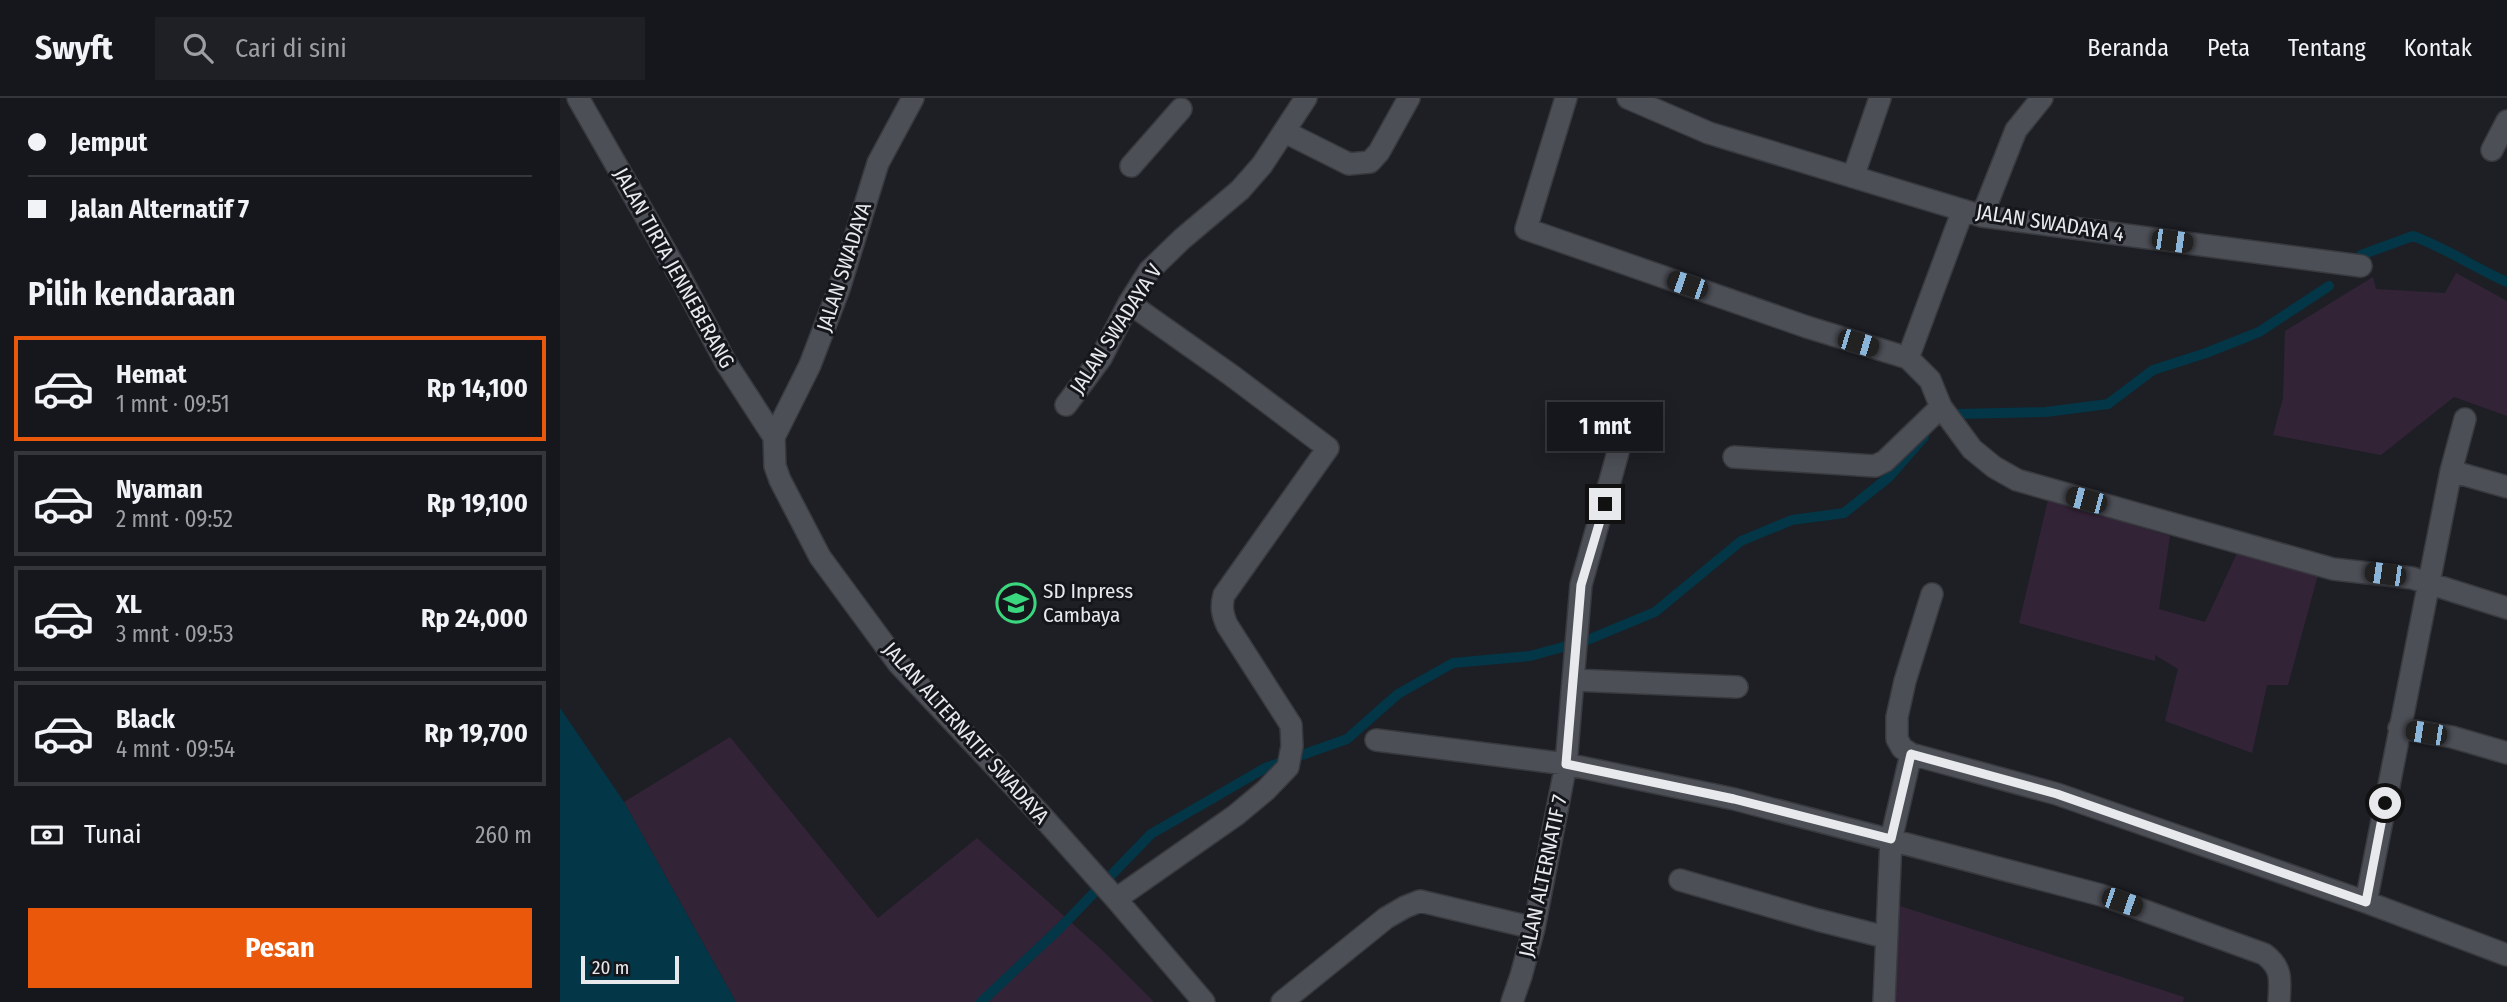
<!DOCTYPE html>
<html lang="id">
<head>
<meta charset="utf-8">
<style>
  body { margin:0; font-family:"Fira Sans Condensed",sans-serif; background:#1f2025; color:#f1f3f6; height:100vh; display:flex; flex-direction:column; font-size:26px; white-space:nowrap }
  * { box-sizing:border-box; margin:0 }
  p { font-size:23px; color:#9e9fa3 }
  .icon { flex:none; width:38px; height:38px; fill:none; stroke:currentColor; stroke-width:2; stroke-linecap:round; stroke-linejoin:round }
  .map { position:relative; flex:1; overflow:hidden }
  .side { display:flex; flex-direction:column; background:#16171c; width:560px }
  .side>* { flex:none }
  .top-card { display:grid; align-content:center; height:154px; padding:0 28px; background:#16171c }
  .scale { position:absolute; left:21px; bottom:18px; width:98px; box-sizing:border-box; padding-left:7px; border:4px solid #e8e9ed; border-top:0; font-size:19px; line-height:24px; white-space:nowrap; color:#e8e9ed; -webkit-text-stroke:5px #14161c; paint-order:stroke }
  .end { position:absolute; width:32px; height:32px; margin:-16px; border:9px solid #e8e9ed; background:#111; box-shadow:0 0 0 4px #111 }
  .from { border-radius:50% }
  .bubble { position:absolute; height:49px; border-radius:0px; background:#16171c; box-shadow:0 4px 18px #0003,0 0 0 2px #35363b; font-size:23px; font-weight:700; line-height:49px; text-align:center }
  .car { position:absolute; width:21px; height:42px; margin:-21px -10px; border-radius:9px; box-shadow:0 0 5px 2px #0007; background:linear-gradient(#222 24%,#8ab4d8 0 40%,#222 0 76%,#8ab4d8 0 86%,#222 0) }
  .top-card b { display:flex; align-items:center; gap:24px; height:66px; font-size:26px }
  .top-card b+b { border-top:2px solid #35363b }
  .top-card i { width:18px; height:18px; background:#f1f3f6 }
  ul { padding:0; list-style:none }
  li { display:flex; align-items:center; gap:21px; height:105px; margin:0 14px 10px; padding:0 14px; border:4px solid #35363b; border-radius:0px }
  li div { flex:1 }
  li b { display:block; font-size:26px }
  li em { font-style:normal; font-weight:700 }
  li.selected { border-color:#ea580c }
  li>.icon { width:63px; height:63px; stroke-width:1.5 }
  h2 { padding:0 28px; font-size:32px; line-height:84px }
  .pay { display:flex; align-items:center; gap:18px; height:77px; padding:0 28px; font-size:26px }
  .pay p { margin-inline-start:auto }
  .primary-button { display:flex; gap:14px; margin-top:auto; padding:14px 28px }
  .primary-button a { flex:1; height:80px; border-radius:0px; background:#ea580c; color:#fff; font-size:28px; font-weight:700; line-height:80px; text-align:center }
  header { display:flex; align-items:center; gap:42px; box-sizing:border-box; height:98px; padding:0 35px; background:#16171c; border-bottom:2px solid #35363b }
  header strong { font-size:33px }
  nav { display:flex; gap:38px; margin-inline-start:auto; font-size:24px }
  .search { width:490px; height:63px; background:#1f2025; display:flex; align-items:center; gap:18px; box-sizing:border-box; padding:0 24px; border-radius:0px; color:#9e9fa3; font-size:26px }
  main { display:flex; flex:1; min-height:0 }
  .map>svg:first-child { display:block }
</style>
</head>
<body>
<header>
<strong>Swyft</strong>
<div class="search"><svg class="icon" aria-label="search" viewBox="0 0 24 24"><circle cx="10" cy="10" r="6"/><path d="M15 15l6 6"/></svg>Cari di sini</div>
<nav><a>Beranda</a><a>Peta</a><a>Tentang</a><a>Kontak</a></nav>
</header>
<main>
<section class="side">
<div class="top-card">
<b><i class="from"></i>Jemput</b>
<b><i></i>Jalan Alternatif 7</b>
</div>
<h2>Pilih kendaraan</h2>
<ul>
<li class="selected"><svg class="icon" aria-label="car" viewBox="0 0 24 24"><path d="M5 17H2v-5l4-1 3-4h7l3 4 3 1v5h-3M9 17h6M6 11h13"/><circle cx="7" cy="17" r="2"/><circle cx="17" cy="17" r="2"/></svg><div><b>Hemat</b><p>1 mnt · 09:51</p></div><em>Rp 14,100</em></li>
<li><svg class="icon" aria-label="car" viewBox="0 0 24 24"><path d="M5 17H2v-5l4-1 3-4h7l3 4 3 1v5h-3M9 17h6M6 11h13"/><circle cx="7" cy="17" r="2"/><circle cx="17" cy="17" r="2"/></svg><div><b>Nyaman</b><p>2 mnt · 09:52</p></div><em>Rp 19,100</em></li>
<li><svg class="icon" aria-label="car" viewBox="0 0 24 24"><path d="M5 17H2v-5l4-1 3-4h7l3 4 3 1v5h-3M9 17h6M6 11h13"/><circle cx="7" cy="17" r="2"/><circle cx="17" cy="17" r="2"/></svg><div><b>XL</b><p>3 mnt · 09:53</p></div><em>Rp 24,000</em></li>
<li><svg class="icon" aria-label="car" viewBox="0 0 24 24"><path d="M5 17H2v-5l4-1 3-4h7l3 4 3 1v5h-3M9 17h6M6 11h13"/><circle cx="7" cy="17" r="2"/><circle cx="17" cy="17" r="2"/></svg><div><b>Black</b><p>4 mnt · 09:54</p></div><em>Rp 19,700</em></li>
</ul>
<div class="pay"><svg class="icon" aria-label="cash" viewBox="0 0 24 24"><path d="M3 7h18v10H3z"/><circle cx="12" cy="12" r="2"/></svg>Tunai<p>260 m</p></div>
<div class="primary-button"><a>Pesan</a></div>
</section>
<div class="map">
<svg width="1947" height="904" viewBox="0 0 1947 904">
  <rect width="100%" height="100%" fill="#1d1f25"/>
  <path fill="#332337" d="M1896,175l51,28v115l-53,-19 -73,58 -108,-20 10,-37 2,-67 88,-54 3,12 69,4z
    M1488,402l122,36 -11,73 46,13 33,-71 81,20 -31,114h-21l-15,68 -87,-32 13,-52 -23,-14v6l-136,-38z
    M170,639l148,181 99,-80 125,112 52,52h-418l-112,-200z
    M1337,807l287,92 -1,5h-289z"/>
  <path fill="#033646" d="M0,610l64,94 112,200h-176z"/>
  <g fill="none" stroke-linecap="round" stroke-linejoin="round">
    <path stroke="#033646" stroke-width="10" d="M1801,157l52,-19c33,12 62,32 94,46
      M1389,319l6,-3 91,-2 62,-8 45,-34 53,-17 53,-21 70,-46
      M421,904l79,-74 91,-94 114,-66 82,-29 51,-45 55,-31 77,-7 55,-15 70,-29 86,-71 51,-21 52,-7 45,-36 35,-40"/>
    <g stroke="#383a3f" stroke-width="24">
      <path id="street" d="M18,0l104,182 44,83 48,74 1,29 5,14 40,77 78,106 143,152 75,84 88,103
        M1006,0l-40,131 281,98 101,31 55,-148
        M1068,0l81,35 273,83 379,50
        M725,34l64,32 21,-2 9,-10 30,-54
        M1932,52l15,-29
        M571,68l50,-57
        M1293,79l27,-79
        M1422,118l34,-86 26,-32
        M1348,260l22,22 11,27 31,42 22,18 23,13 316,89 79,9 95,30
        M506,307l35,-47 28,-55 20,-32 33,-32 58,-49 22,-25 44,-67
        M1174,359l141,9 10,-5 56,-54
        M1891,373l56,16
        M1013,582l164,7
        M1839,630l53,9 55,16
        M816,642l190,24 168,35 367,96 163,59c19,14 16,26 15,48
        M1351,656l-9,-6 -5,-9v-22l8,-36 27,-87
        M1120,782l138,40 67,17
        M556,801l120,-84 30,-25 22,-23 4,-21 -1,-21 -64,-100c-5,-11 -6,-19 -3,-30l104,-147 -97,-73 -102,-72
        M1806,804l85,-431 14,-52
        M722,904l104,-84 19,-11 15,-6 114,27
        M952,904l9,-26 13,-48 32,-164 15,-179 46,-165
        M1324,904l7,-162 20,-86 146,40 309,108 141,53"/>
    </g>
    <g stroke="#383a3f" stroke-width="24">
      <path id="secondary" d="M214,339l36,-72 29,-76 39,-126 35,-65"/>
    </g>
    <use href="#street" stroke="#4d4f57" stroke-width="21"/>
    <use href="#secondary" stroke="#4d4f57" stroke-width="21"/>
  </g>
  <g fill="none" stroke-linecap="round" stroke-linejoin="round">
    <path stroke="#e8e9ed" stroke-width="9" d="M1045,406l-24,81 -15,179 168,35 157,40 20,-85 146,40 309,108 19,-99"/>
  </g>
  <defs>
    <g id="school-ring" transform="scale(2.0125)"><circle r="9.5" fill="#14161c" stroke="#3bd77e" stroke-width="1.5"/><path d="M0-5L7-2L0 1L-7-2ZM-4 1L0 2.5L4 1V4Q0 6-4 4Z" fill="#3bd77e"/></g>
  </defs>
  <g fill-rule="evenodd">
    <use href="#school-ring" x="456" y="505"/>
  </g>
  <g text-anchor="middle" stroke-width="6" stroke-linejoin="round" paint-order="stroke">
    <g font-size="21" fill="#e8e9ed" stroke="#14161c">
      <text transform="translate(1490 125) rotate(9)" y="7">JALAN SWADAYA 4</text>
      <text transform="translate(284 169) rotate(-72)" y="7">JALAN SWADAYA</text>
      <text transform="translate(114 170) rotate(61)" y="7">JALAN TIRTA JENNEBERANG</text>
      <text transform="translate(556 231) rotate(-57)" y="7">JALAN SWADAYA V</text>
      <text transform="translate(406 635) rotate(48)" y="7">JALAN ALTERNATIF SWADAYA</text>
      <text transform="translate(983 778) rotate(-78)" y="7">JALAN ALTERNATIF 7</text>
    </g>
    <g font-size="21" fill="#e8e9ed" stroke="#14161c" text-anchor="start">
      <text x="483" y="500">SD Inpress<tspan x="483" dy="24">Cambaya</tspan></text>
    </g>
  </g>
</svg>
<div class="scale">20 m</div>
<i class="end from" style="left:1825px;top:705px"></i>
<i class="end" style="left:1045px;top:406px"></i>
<div class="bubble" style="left:987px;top:304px;width:116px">1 mnt</div>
<i class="car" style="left:1612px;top:143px;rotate:98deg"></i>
<i class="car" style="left:1127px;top:187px;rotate:289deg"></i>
<i class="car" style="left:1298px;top:245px;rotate:107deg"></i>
<i class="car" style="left:1526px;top:402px;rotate:285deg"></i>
<i class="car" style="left:1825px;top:476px;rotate:278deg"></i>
<i class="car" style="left:1866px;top:635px;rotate:279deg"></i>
<i class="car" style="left:1562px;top:804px;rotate:109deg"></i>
</div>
</main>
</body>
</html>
